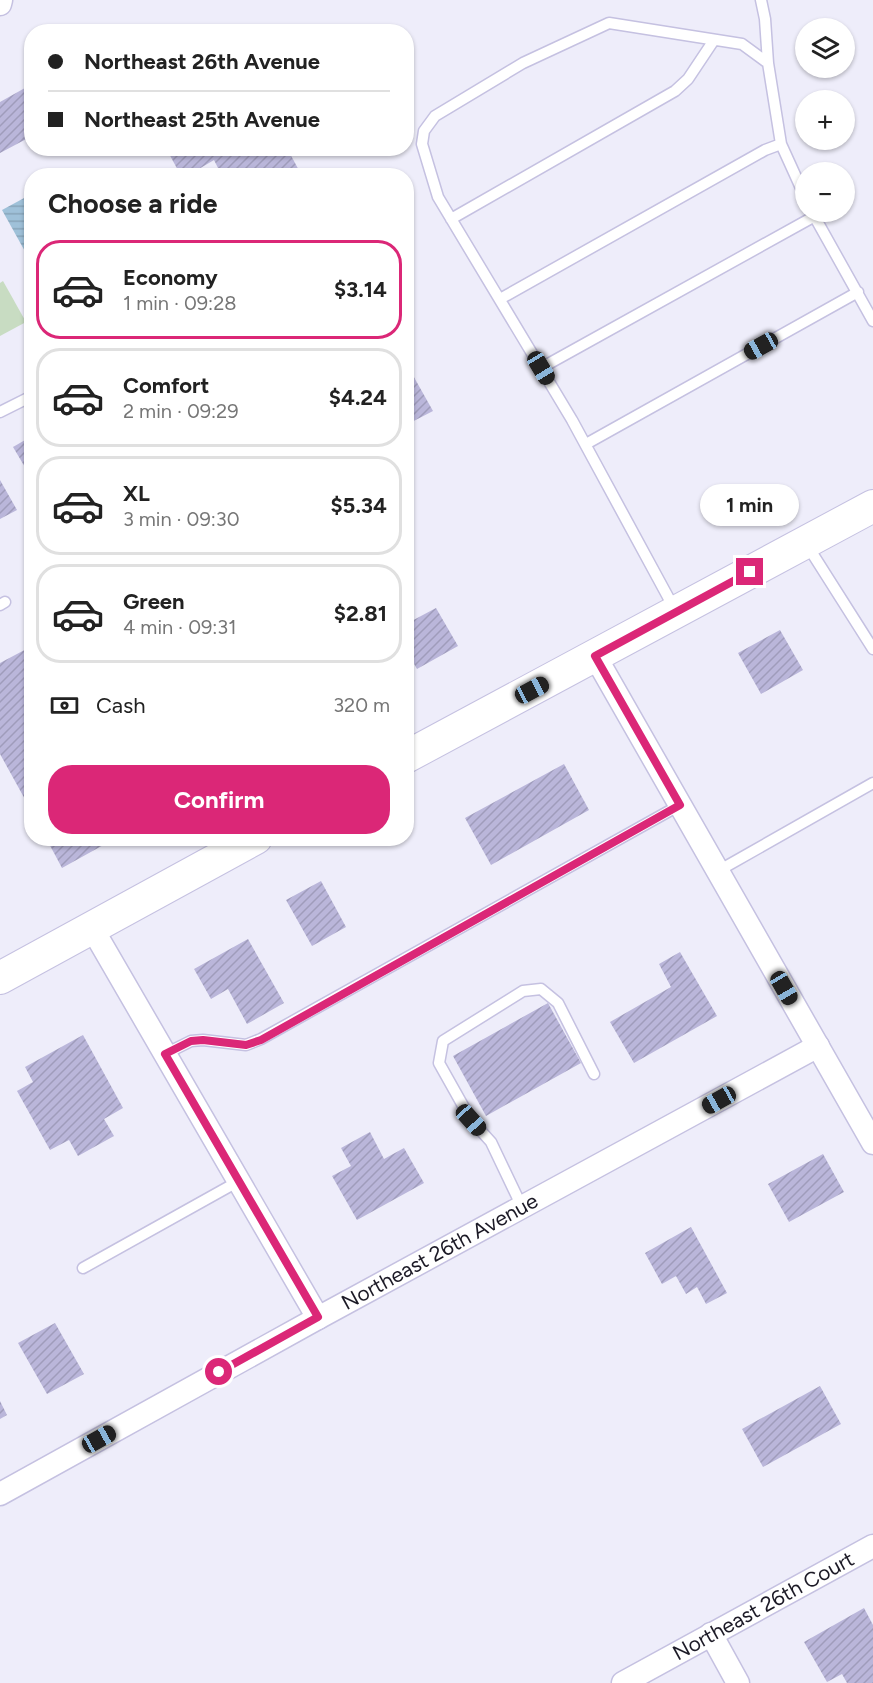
<!DOCTYPE html>
<html lang="en">
<head>
<meta charset="utf-8">
<style>
  body { margin:0; font-family:Figtree,sans-serif; background:#f2f2f2; color:#222; height:100vh; display:flex; flex-direction:column; font-size:22px; white-space:nowrap }
  * { box-sizing:border-box; margin:0 }
  p { font-size:20px; color:#767676 }
  .icon { flex:none; width:33px; height:33px; fill:none; stroke:currentColor; stroke-width:2; stroke-linecap:round; stroke-linejoin:round }
  .map { position:relative; flex:1; overflow:hidden }
  .sheet { position:absolute; left:24px; top:168px; width:390px; height:678px; display:flex; flex-direction:column; background:#fff; border-radius:24px; box-shadow:0 2px 4px #0004 }
  .sheet>* { flex:none }
  .banner { position:absolute; left:24px; top:24px; width:390px; height:132px; border-radius:24px; box-shadow:0 2px 4px #0004; display:grid; align-content:center; height:132px; padding:0 24px; background:#fff }
  .controls { position:absolute; left:795px; top:18px; display:grid; gap:12px }
  .controls a { display:grid; place-items:center; width:60px; height:60px; border-radius:50%; background:#fff; box-shadow:0 2px 4px #0004; font-size:30px }
  .end { position:absolute; width:27px; height:27px; margin:-14px; border:8px solid #db2777; background:#fff; box-shadow:0 0 0 3px #fff }
  .from { border-radius:50% }
  .bubble { position:absolute; height:42px; border-radius:21px; background:#fff; box-shadow:0 2px 4px #0004; font-size:20px; font-weight:700; line-height:42px; text-align:center }
  .car { position:absolute; width:18px; height:36px; margin:-18px -9px; border-radius:8px; box-shadow:0 0 4px 2px #0007; background:linear-gradient(#222 24%,#8ab4d8 0 40%,#222 0 76%,#8ab4d8 0 86%,#222 0) }
  .banner b { display:flex; align-items:center; gap:21px; height:57px; font-size:22px }
  .banner b+b { border-top:2px solid #e0e0e0 }
  .banner i { width:15px; height:15px; background:#222 }
  ul { padding:0; list-style:none }
  li { display:flex; align-items:center; gap:18px; height:99px; margin:0 12px 9px; padding:0 12px; border:3px solid #e0e0e0; border-radius:24px }
  li div { flex:1 }
  li b { display:block; font-size:22px }
  li em { font-style:normal; font-weight:700 }
  li.active { border-color:#db2777 }
  li>.icon { width:54px; height:54px; stroke-width:1.5 }
  h2 { padding:0 24px; font-size:27px; line-height:72px }
  .pay { display:flex; align-items:center; gap:15px; height:66px; padding:0 24px; font-size:22px }
  .pay p { margin-inline-start:auto }
  .primary-button { display:flex; gap:12px; margin-top:auto; padding:12px 24px }
  .primary-button a { flex:1; height:69px; border-radius:24px; background:#db2777; color:#fff; font-size:24px; font-weight:700; line-height:69px; text-align:center }
  .map>svg:first-child { display:block }
</style>
</head>
<body>
<div class="map">
<svg width="873" height="1683" viewBox="0 0 873 1683">
  <defs>
    <pattern id="water-rules" width="6" height="5" patternUnits="userSpaceOnUse" patternTransform="scale(1.5)"><rect width="6" height="5" fill="#9fc1d9"/><path d="M0 2.5h6" fill="none" stroke="#88a5ba"/></pattern>
    <pattern id="building-hatch" width="6" height="6" patternUnits="userSpaceOnUse" patternTransform="scale(1.5)"><rect width="6" height="6" fill="#bab6da"/><path d="M-1 1l2-2M0 6l6-6M5 7l2-2" fill="none" stroke="#9f9cbb"/></pattern>
  </defs>
  <rect width="100%" height="100%" fill="#eeedfa"/>
  <path fill="#c8dcc2" d="M3,281l23,41 -26,14v-53z"/>
  <path fill="url(#water-rules)" d="M26,197l5,9v47l-4,2 -25,-45z"/>
  <path fill="url(#building-hatch)" d="M32,84v52l-32,17v-51z
    M166,148h121l15,28h-80l-8,-16 -27,16h-6z
    M406,363l27,48 -27,14z
    M32,436v43l-19,-32z
    M0,480l17,30 -17,9z
    M436,608l22,38 -41,23 -11,-19v-26z
    M780,630l23,40 -42,24 -23,-41z
    M32,646v166l-32,-58v-91z
    M564,764l25,46 -98,55 -26,-47z
    M46,838h70l-54,30z
    M321,881l25,46 -34,19 -26,-46z
    M248,939l36,64 -37,21 -19,-35 -17,10 -17,-30z
    M680,952l37,64 -83,47 -24,-41 61,-35 -12,-23z
    M548,1003l33,60 -95,53 -33,-60z
    M83,1035l40,73 -19,11 10,17 -36,20 -9,-16 -19,10 -33,-59 16,-9 -8,-15z
    M370,1132l14,27 20,-11 20,35 -67,37 -25,-44 19,-10 -10,-18z
    M823,1154l21,38 -55,30 -21,-38z
    M691,1227l36,66 -21,11 -9,-17 -11,7 -10,-18 -14,8 -17,-31z
    M55,1323l29,51 -37,20 -29,-51z
    M820,1386l21,38 -78,43 -21,-38z
    M0,1401l7,14 -7,4z
    M864,1608l9,17v58h-26l-5,-9 -15,8 -23,-40z"/>
  <g fill="none" stroke-linecap="round" stroke-linejoin="round">
    <g stroke="#c5c1e1" stroke-width="13">
      <path id="lane" d="M761,0l4,19 3,44
        M812,212l61,109
        M451,219l224,-128 13,-12 26,-39
        M500,299l265,-149 16,-6
        M541,368l274,-152
        M0,412l32,-16
        M586,444l272,-152
        M807,545l66,104
        M0,605l5,-3
        M674,608l-102,-188 -134,-223 -16,-53 2,-13 11,-15 88,-53 86,-40 133,21 26,19 13,81 25,55
        M718,871l155,-88
        M165,1054l26,-13 12,-1 43,5 15,-6 419,-234
        M522,1207l-31,-65 -20,-22 -32,-57 4,-22 80,-50 18,-2 17,14 36,71
        M83,1268l156,-87"/>
    </g>
    <g stroke="#c5c1e1" stroke-width="25">
      <g id="street">
        <path d="M0,4l1,-4"/>
        <path d="M595,656l278,487"/>
        <path d="M92,928l226,390"/>
        <path id="s1" d="M0,1494l318,-176 500,-272"/>
        <path d="M711,1634l27,49"/>
        <path id="s2" d="M623,1683l250,-137"/>
      </g>
    </g>
    <g stroke="#c5c1e1" stroke-width="34">
      <path id="secondary" d="M406,757l467,-251
        M0,978l256,-140"/>
    </g>
    <use href="#lane" stroke="#fff" stroke-width="10"/>
    <use href="#street" stroke="#fff" stroke-width="22"/>
    <use href="#secondary" stroke="#fff" stroke-width="32"/>
  </g>
  <g fill="none" stroke-linecap="round" stroke-linejoin="round">
    <path stroke="#db2777" stroke-width="8" d="M219,1372l99,-55 -153,-263 26,-13 12,-1 43,5 15,-5 419,-235 -85,-149 155,-84"/>
  </g>
  <g text-anchor="middle" stroke-width="6" stroke-linejoin="round" paint-order="stroke">
    <g font-size="21" fill="#1c1a26" stroke="#eeedfa">
      <text dy="7" stroke="none"><textPath href="#s1" startOffset="502">Northeast 26th Avenue</textPath></text>
      <text dy="7" stroke="none"><textPath href="#s2" startOffset="160">Northeast 26th Court</textPath></text>
    </g>
  </g>
</svg>
<div class="controls">
<a><svg class="icon" aria-label="layers" viewBox="0 0 24 24"><path d="M12 4l9 5-9 5-9-5zM3 14l9 5 9-5"/></svg></a>
<a>+</a>
<a>−</a>
</div>
<i class="end from" style="left:219px;top:1372px"></i>
<i class="end" style="left:750px;top:572px"></i>
<div class="bubble" style="left:700px;top:484px;width:99px">1 min</div>
<i class="car" style="left:761px;top:346px;rotate:241deg"></i>
<i class="car" style="left:541px;top:368px;rotate:149deg"></i>
<i class="car" style="left:532px;top:690px;rotate:62deg"></i>
<i class="car" style="left:784px;top:988px;rotate:150deg"></i>
<i class="car" style="left:719px;top:1100px;rotate:241deg"></i>
<i class="car" style="left:471px;top:1120px;rotate:138deg"></i>
<i class="car" style="left:99px;top:1439px;rotate:61deg"></i>
<div class="banner">
<b><i class="from"></i>Northeast 26th Avenue</b>
<b><i></i>Northeast 25th Avenue</b>
</div>
<section class="sheet">
<h2>Choose a ride</h2>
<ul>
<li class="active"><svg class="icon" aria-label="car" viewBox="0 0 24 24"><path d="M5 17H2v-5l4-1 3-4h7l3 4 3 1v5h-3M9 17h6M6 11h13"/><circle cx="7" cy="17" r="2"/><circle cx="17" cy="17" r="2"/></svg><div><b>Economy</b><p>1 min · 09:28</p></div><em>$3.14</em></li>
<li><svg class="icon" aria-label="car" viewBox="0 0 24 24"><path d="M5 17H2v-5l4-1 3-4h7l3 4 3 1v5h-3M9 17h6M6 11h13"/><circle cx="7" cy="17" r="2"/><circle cx="17" cy="17" r="2"/></svg><div><b>Comfort</b><p>2 min · 09:29</p></div><em>$4.24</em></li>
<li><svg class="icon" aria-label="car" viewBox="0 0 24 24"><path d="M5 17H2v-5l4-1 3-4h7l3 4 3 1v5h-3M9 17h6M6 11h13"/><circle cx="7" cy="17" r="2"/><circle cx="17" cy="17" r="2"/></svg><div><b>XL</b><p>3 min · 09:30</p></div><em>$5.34</em></li>
<li><svg class="icon" aria-label="car" viewBox="0 0 24 24"><path d="M5 17H2v-5l4-1 3-4h7l3 4 3 1v5h-3M9 17h6M6 11h13"/><circle cx="7" cy="17" r="2"/><circle cx="17" cy="17" r="2"/></svg><div><b>Green</b><p>4 min · 09:31</p></div><em>$2.81</em></li>
</ul>
<div class="pay"><svg class="icon" aria-label="cash" viewBox="0 0 24 24"><path d="M3 7h18v10H3z"/><circle cx="12" cy="12" r="2"/></svg>Cash<p>320 m</p></div>
<div class="primary-button"><a>Confirm</a></div>
</section>
</div>
</body>
</html>
